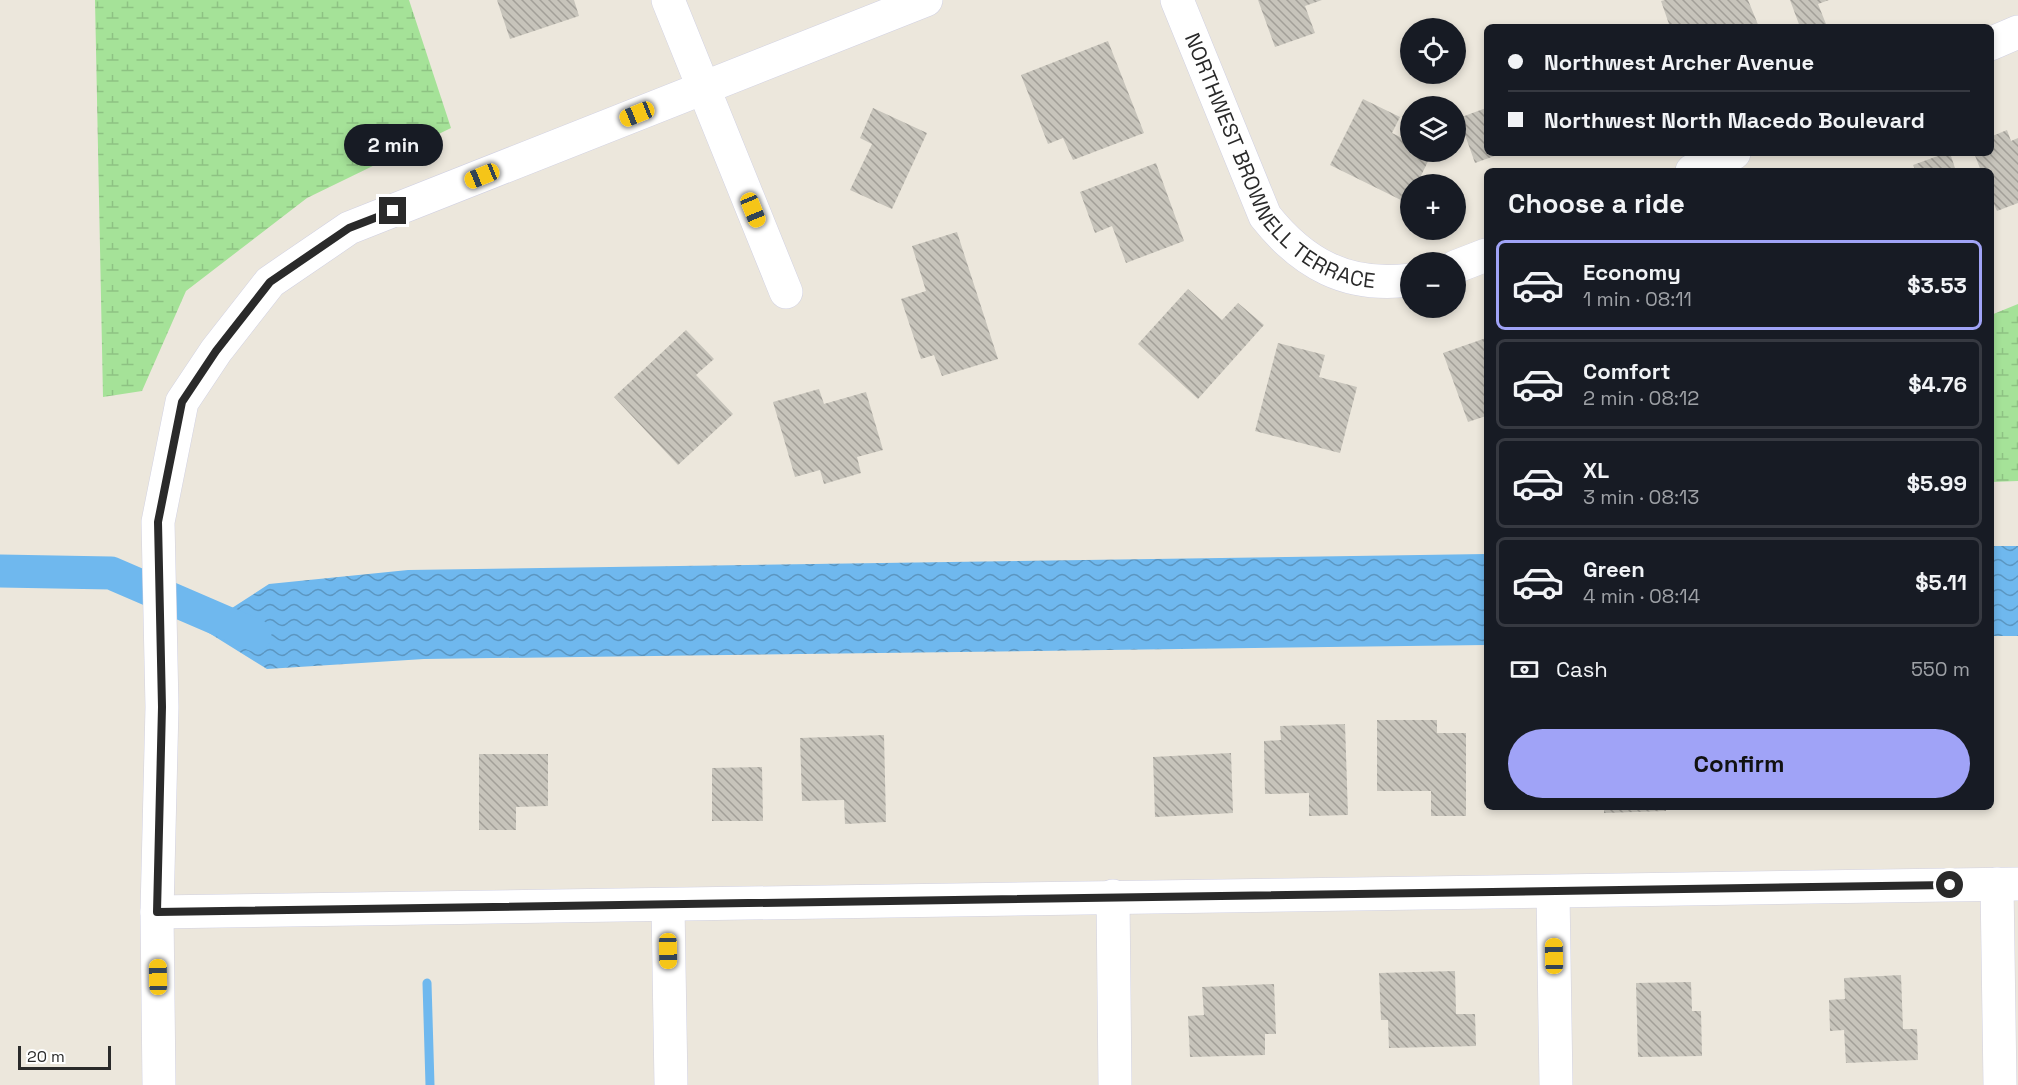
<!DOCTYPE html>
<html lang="en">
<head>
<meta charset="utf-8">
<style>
  body { margin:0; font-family:"Space Grotesk",sans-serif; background:#242831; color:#f1f3f6; height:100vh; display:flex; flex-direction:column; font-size:22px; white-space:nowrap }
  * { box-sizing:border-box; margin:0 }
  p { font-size:20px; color:#9ea1a6 }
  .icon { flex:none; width:33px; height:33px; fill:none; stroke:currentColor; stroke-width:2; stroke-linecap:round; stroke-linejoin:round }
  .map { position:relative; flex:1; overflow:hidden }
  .drawer { position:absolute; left:1484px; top:168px; width:510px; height:642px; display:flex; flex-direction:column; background:#171b24; border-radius:9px; box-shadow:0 3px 9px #0003 }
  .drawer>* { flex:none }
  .banner { position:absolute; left:1484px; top:24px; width:510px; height:132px; border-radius:9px; box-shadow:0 3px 9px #0003; display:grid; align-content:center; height:132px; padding:0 24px; background:#171b24 }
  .tools { position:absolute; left:1400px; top:18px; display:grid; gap:12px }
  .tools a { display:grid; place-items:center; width:66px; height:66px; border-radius:50%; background:#171b24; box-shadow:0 3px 9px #0003; font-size:30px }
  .scale { position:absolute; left:18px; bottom:15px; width:93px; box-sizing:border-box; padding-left:6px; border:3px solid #2a2a2a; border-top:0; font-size:16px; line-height:21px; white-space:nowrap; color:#2a2a2a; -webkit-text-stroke:4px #fff; paint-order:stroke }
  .end { position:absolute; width:27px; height:27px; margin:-14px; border:8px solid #2a2a2a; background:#fff; box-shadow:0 0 0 3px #fff }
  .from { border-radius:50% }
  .bubble { position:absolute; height:42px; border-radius:21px; background:#171b24; box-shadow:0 3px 9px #0003; font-size:20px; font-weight:800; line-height:42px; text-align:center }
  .car { position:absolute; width:18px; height:36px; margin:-18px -9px; border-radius:8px; box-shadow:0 0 4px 2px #0007; background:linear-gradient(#f5c518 24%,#345 0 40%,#f5c518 0 76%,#345 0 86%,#f5c518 0) }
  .banner b { display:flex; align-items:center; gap:21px; height:57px; font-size:22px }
  .banner b+b { border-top:2px solid #363941 }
  .banner i { width:15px; height:15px; background:#f1f3f6 }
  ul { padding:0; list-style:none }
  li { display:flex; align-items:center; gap:18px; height:90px; margin:0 12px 9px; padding:0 12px; border:3px solid #363941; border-radius:9px }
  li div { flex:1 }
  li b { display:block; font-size:22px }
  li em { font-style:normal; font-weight:800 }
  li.active { border-color:#a0a3f7 }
  li>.icon { width:54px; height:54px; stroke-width:1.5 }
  h2 { padding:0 24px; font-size:27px; line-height:72px }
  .pay { display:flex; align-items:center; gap:15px; height:66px; padding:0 24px; font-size:22px }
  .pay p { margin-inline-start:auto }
  .primary-button { display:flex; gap:12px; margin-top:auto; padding:12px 24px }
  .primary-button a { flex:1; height:69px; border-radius:36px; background:#a0a3f7; color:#111; font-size:24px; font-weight:800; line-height:69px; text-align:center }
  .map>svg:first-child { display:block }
</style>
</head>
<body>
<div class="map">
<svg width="2018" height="1085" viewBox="0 0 2018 1085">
  <defs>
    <pattern id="wetland-marsh" width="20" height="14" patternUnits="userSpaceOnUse" patternTransform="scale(1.5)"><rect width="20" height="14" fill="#a5e298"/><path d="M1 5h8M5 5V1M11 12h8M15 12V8" fill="none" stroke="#8ec283"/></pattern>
    <pattern id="water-waves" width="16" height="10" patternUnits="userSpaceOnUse" patternTransform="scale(1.5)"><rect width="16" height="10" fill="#6fb8ee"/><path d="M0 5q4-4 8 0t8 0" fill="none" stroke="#5b96c1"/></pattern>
    <pattern id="building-back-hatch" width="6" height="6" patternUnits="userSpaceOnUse" patternTransform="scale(1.5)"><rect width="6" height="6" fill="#c7c4bb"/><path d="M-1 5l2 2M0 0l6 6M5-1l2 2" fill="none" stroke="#a29f98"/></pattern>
  </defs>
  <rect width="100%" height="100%" fill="#ece7dc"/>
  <path fill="url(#wetland-marsh)" d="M95,0h314l42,128 -144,70 -121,93 -44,100 -39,6z
    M2018,304v177l-27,1v-167z"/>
  <path fill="url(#water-waves)" d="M1991,546h27v90h-27z
    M1486,554v91l-1062,14 -157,10 -66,-41 68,-44 139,-14z"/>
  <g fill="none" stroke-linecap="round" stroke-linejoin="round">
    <path stroke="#6fb8ee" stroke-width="9" d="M427,983l3,102"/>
    <path stroke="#6fb8ee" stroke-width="33" d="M0,571l111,2 144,62"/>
  </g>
  <path fill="url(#building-back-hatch)" d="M497,0h77l5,16 -69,23z
    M1258,0h64l-17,6 10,27 -40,14z
    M1665,0h83l11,27h-89l-9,-26z
    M1790,0h39l-11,4 8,20 -8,3h-18z
    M1108,41l36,92 -71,27 -10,-22 -15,6 -27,-69z
    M1363,99l37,18 -8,16 18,9v10l22,1 -15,31h-7l-3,19 -77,-38z
    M873,108l54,25 -35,76 -42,-19 22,-46 -12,-6z
    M1486,108v45h17l-28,10 -16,-45z
    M2007,130l4,11 7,-3v65l-21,8 -7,-16v-24h-9l-7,-18h16v-16z
    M1946,153h4l6,18h-40l-3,-6z
    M1156,163l28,78 -58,22 -14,-37 -17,7 -15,-41z
    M957,232l41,127 -56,17 -8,-21 -13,4 -20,-60 25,-8 -14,-45z
    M1188,289l34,31 16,-17 26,22 -66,74 -60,-55z
    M686,330l28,29 -18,16 37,39 -55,51 -64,-68z
    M1486,338v78l-18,6 -25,-69z
    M1278,343l47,12 -6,22 38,10 -17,66 -85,-22z
    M819,389l5,15 42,-12 17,58 -26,7 4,16 -37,11 -4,-14 -25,7 -22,-75z
    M1377,720h60v13h29v83h-35v-25h-54z
    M1345,724l3,91 -39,1v-23l-44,1 -1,-53 17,-1 -1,-14z
    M884,735l2,87 -41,2 -1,-24 -42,1 -2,-63z
    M1231,753l2,60 -78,4 -2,-60z
    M479,754h69v52l-32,1v23h-37z
    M762,767l1,54h-51v-53z
    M1604,807h62v4l-62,2z
    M1455,971l1,43h19l1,32 -87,2 -1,-28h-7l-2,-47z
    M1901,975l2,54h14l1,31 -72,3 -2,-33 -14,1 -1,-31 16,-1 -1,-21z
    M1691,982l1,29h9l1,45 -64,1 -2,-74z
    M1274,984l2,50h-11v21l-75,2 -2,-41 16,-1 -2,-28z"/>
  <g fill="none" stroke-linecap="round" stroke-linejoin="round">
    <g stroke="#d1d1e2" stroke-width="34">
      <g id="minor">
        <path d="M668,0l118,292"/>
        <path id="s1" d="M1177,0l88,216c38,48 82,72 145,64"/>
        <path d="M1990,44l28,-12"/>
        <path d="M1692,171l42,-18"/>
        <path d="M1455,267l31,-12"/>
        <path d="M1997,884l3,201"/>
        <path d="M1553,892l3,193"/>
        <path d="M1113,896l2,189"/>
        <path d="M668,906l3,179"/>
        <path d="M157,912l1861,-28"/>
        <path d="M159,1085l-2,-173 5,-205 -4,-185 24,-120 34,-51 54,-69 79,-54 577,-228"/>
      </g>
    </g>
    <use href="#minor" stroke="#fff" stroke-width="33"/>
  </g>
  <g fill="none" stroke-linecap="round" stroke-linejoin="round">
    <path stroke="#2a2a2a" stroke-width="8" d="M393,211l-44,17 -79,54 -54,69 -34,51 -24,120 4,185 -5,205 1793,-27"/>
  </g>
  <g text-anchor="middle" stroke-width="6" stroke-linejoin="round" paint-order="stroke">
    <g font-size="21" fill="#2a2a2a" stroke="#fff">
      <text dy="7" stroke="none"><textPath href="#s1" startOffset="201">NORTHWEST BROWNELL TERRACE</textPath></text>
    </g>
  </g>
</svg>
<div class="tools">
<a><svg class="icon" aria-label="locate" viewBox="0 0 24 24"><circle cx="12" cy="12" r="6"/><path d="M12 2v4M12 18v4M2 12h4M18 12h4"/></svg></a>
<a><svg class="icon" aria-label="layers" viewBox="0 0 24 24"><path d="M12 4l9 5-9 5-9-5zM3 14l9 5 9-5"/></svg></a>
<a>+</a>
<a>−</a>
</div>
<div class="scale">20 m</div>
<i class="end from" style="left:1950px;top:885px"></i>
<i class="end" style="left:393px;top:211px"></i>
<div class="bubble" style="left:344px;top:124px;width:99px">2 min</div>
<i class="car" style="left:637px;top:114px;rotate:248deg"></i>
<i class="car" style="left:482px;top:176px;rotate:248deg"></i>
<i class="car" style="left:753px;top:210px;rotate:158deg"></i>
<i class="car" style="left:668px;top:951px;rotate:179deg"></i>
<i class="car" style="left:1554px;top:956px;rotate:359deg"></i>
<i class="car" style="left:158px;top:977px;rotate:359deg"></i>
<div class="banner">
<b><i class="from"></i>Northwest Archer Avenue</b>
<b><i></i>Northwest North Macedo Boulevard</b>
</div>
<section class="drawer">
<h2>Choose a ride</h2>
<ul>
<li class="active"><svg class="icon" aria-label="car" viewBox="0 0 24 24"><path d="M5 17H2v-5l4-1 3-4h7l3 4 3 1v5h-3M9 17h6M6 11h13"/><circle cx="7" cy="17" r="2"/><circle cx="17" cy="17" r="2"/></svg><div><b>Economy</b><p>1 min · 08:11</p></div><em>$3.53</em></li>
<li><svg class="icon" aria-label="car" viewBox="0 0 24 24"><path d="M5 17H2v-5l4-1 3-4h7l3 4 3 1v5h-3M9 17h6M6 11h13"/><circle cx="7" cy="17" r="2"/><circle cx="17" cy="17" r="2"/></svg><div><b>Comfort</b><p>2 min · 08:12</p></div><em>$4.76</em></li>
<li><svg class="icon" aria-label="car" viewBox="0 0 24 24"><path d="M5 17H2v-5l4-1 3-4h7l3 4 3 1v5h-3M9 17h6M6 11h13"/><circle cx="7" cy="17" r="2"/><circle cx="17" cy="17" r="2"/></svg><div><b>XL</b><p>3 min · 08:13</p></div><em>$5.99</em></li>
<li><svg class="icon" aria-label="car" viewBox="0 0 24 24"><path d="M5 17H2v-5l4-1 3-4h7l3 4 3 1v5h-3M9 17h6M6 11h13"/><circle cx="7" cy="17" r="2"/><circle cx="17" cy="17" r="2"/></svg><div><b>Green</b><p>4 min · 08:14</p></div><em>$5.11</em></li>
</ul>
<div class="pay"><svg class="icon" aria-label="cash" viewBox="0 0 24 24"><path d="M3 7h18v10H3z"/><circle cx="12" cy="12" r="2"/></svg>Cash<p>550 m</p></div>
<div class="primary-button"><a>Confirm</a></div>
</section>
</div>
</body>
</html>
